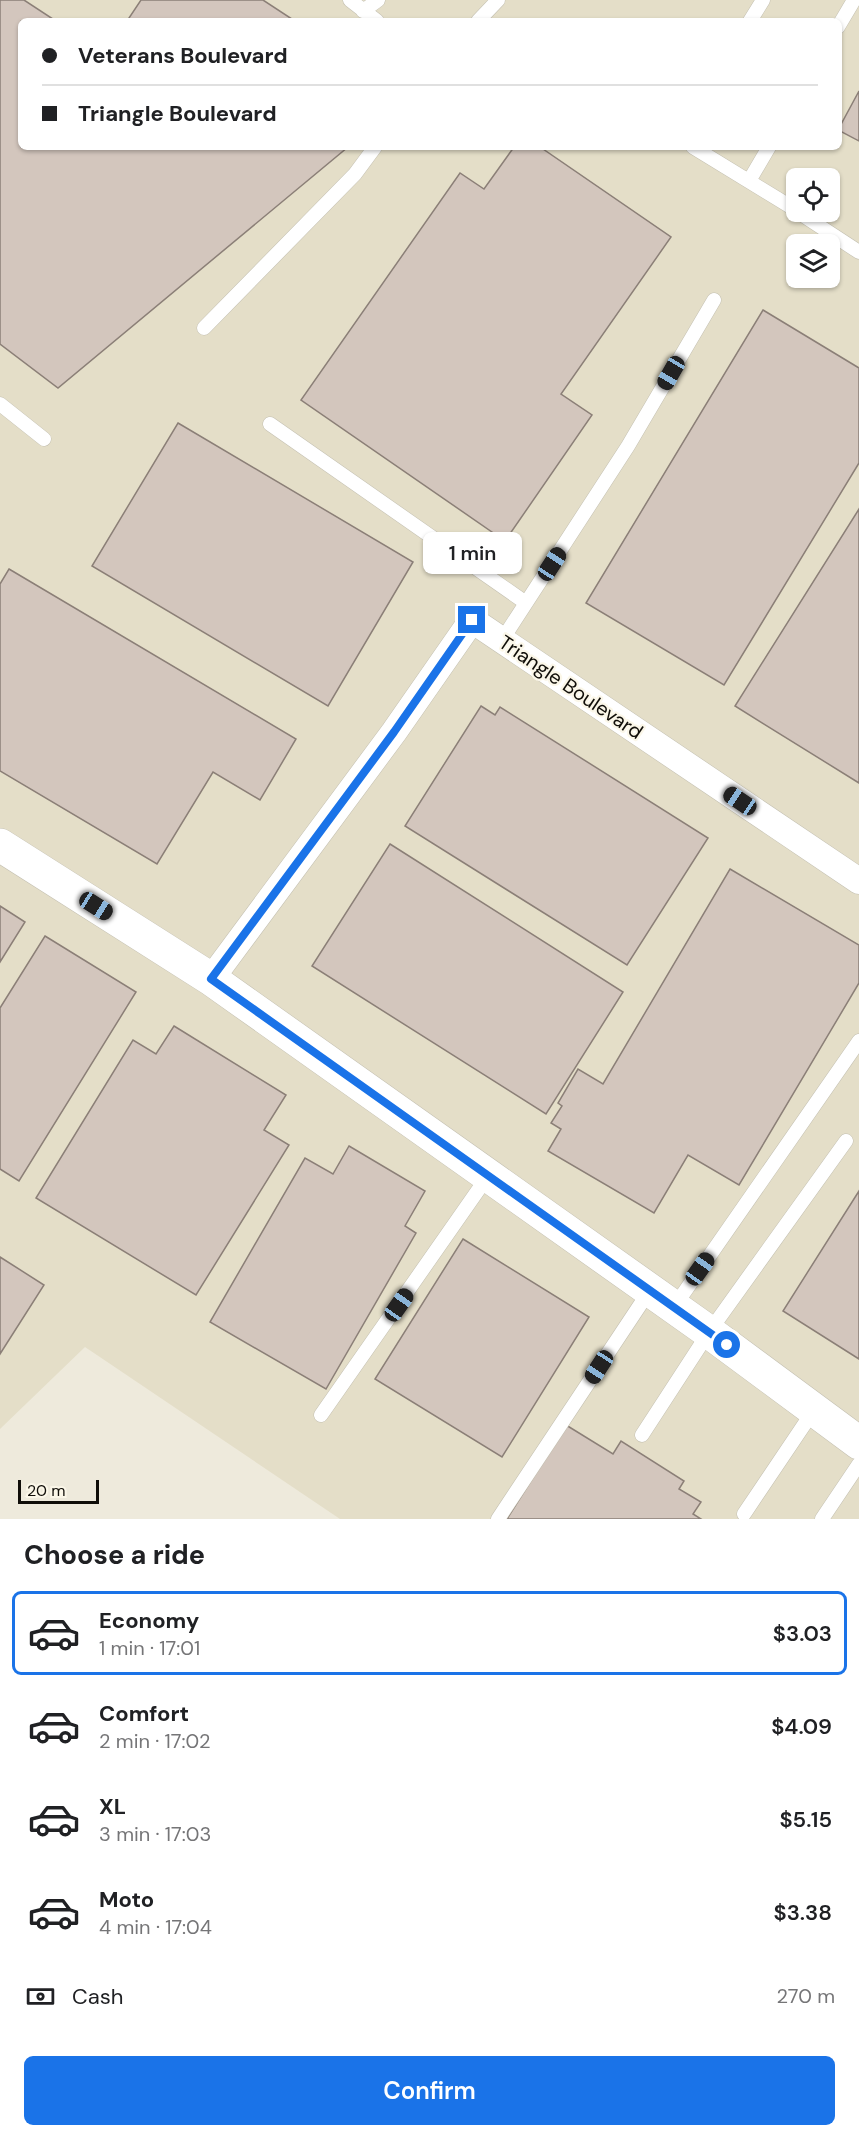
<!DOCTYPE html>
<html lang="en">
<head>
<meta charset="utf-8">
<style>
  body { margin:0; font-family:"DM Sans",sans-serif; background:#f6f6f6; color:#202124; height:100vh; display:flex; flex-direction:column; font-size:22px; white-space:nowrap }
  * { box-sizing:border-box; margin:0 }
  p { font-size:20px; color:#757577 }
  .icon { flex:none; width:33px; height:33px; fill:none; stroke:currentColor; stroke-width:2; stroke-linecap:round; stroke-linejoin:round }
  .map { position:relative; height:1519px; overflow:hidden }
  .details { display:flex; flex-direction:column; background:#fff; flex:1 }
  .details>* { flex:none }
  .guide { position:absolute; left:18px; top:18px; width:824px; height:132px; border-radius:9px; box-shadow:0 2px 4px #0004; display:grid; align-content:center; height:132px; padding:0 24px; background:#fff }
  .tools { position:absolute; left:786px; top:168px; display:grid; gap:12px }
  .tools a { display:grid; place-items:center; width:54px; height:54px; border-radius:9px; background:#fff; box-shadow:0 2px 4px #0004; font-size:30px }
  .scale { position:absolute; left:18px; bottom:15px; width:81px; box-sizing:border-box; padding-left:6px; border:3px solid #100e09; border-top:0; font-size:16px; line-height:21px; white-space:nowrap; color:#100e09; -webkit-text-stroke:4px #fbf7e9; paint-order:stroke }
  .end { position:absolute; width:27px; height:27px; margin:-14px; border:8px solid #1a73e8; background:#fff; box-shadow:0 0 0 3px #fff }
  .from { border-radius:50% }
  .bubble { position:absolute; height:42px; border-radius:9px; background:#fff; box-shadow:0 2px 4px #0004; font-size:20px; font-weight:600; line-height:42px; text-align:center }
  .car { position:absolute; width:18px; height:36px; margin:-18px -9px; border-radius:8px; box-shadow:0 0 4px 2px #0007; background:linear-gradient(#222 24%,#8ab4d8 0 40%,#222 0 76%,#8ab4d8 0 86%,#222 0) }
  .guide b { display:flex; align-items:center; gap:21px; height:57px; font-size:22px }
  .guide b+b { border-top:2px solid #e0e0e0 }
  .guide i { width:15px; height:15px; background:#202124 }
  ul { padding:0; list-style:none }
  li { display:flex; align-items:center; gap:18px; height:84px; margin:0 12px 9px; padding:0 12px; border:3px solid transparent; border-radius:9px }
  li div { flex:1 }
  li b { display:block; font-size:22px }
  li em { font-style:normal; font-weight:600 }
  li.active { border-color:#1a73e8 }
  li>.icon { width:54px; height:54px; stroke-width:1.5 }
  h2 { padding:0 24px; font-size:27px; line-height:72px }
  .pay { display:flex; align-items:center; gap:15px; height:66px; padding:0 24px; font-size:22px }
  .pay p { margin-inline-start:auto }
  .cta { display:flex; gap:12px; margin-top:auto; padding:12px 24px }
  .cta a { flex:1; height:69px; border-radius:9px; background:#1a73e8; color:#fff; font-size:24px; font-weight:600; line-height:69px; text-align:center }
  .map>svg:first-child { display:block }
</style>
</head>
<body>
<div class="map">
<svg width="859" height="1519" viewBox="0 0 859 1519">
  <rect width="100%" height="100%" fill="#eeeadc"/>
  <path fill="#e4dec8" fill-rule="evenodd" d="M0,0h859v1519h-519l-255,-172 -85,82zM21,21h817v126h-817zM796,178h34v34h-34zM796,244h34v34h-34z"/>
  <path fill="#d3c6bd" stroke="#8b7f77" stroke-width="1.5" d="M0,0h24l32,21h-35v126h327l-290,241 -58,-44z
    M141,0h122l32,21h-168z
    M859,91v50l-21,-11z
    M514,147h26l131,90 -110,157 31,21 -87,126 -204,-141 159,-227 24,16z
    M763,310l96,58v95l-135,222 -138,-82z
    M178,423l235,139 -85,144 -236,-140z
    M859,509v274l-124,-77z
    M9,569l287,170 -36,61 -47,-28 -56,92 -157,-93v-187z
    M481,706l14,9 5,-8 208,131 -81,127 -222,-139z
    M390,844l233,148 -77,122 -234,-148z
    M730,869l129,76v38l-120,202 -51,-30 -34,58 -106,-62 13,-22 -10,-6 11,-17 -4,-3 20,-34 25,15z
    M0,906l25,16 -25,40z
    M45,936l91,56 -117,189 -19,-12v-161z
    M174,1026l112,69 -22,35 25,15 -93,150 -160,-97 97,-158 23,14z
    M349,1146l76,45 -20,35 11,7 -90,156 -116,-67 95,-164 28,16z
    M859,1191v168l-76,-48z
    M463,1239l126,78 -87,140 -127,-78z
    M0,1257l44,28 -44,69z
    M566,1425l47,29 8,-13 63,40 -5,8 22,13 -8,12 8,5h-194z"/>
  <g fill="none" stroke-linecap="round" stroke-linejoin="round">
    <g stroke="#c4c0b2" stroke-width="15">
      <path id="lane" d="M350,0l27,21
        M363,11l15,-11
        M478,21l20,-21
        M750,21l13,-21
        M838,27l16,-27
        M693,147l103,63
        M749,181l20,-34
        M798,212l61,40
        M204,328l151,-154 20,-27
        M0,404l44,35
        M270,424l256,179
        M502,640l126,-194 86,-146
        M674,1307l185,-266
        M321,1415l167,-239
        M642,1435l67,-103 137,-191
        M744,1514l70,-104
        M498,1519l152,-229
        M822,1519l37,-55"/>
    </g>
    <g stroke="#c4c0b2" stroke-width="27">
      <path id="street" d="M211,979l183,-247 78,-112 387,261"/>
    </g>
    <g stroke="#c4c0b2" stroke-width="34">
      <path id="secondary" d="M0,845l211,134 498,353 150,111"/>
    </g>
    <use href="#lane" stroke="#fff" stroke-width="14"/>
    <use href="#street" stroke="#fff" stroke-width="26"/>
    <use href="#secondary" stroke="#fff" stroke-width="33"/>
  </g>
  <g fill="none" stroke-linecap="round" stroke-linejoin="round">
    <path stroke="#1a73e8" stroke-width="8" d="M472,620l-78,112 -183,247 516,366"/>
  </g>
  <g text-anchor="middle" stroke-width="4.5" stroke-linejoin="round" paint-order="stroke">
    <g font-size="20" fill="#100e09" stroke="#fbf7e9">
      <text transform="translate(571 687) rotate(34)" y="7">Triangle Boulevard</text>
    </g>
  </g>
</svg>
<div class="tools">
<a><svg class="icon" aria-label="locate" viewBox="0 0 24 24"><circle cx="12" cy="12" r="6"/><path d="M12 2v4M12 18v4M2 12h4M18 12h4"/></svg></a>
<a><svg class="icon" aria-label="layers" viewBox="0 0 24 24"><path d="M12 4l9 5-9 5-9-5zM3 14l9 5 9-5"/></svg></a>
</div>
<div class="scale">20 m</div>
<i class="end from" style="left:727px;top:1345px"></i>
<i class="end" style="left:472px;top:620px"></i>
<div class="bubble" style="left:423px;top:532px;width:99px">1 min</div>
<i class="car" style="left:671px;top:373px;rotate:210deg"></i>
<i class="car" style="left:552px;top:564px;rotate:33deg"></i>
<i class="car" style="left:740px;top:801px;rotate:304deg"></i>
<i class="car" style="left:96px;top:906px;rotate:122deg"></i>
<i class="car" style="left:700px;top:1269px;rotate:35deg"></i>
<i class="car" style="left:399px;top:1305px;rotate:35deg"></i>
<i class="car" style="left:599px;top:1367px;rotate:213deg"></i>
<div class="guide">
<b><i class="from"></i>Veterans Boulevard</b>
<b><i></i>Triangle Boulevard</b>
</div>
</div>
<section class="details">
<h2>Choose a ride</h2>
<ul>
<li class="active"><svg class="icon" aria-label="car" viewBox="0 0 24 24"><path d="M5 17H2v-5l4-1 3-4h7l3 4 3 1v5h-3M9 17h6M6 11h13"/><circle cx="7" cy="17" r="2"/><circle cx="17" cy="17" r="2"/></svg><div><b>Economy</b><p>1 min · 17:01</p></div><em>$3.03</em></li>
<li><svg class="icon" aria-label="car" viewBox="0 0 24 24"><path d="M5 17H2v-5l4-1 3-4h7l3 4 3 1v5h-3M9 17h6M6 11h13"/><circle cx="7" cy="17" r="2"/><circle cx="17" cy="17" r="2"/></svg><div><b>Comfort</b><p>2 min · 17:02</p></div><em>$4.09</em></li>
<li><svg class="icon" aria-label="car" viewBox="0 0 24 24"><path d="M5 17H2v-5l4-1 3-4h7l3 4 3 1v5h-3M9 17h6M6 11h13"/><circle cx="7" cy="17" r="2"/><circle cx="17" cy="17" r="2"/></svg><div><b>XL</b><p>3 min · 17:03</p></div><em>$5.15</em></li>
<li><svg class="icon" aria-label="car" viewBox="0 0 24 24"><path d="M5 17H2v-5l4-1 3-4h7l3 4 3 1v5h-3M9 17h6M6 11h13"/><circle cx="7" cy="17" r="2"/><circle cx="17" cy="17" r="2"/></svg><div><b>Moto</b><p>4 min · 17:04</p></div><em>$3.38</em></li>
</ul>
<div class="pay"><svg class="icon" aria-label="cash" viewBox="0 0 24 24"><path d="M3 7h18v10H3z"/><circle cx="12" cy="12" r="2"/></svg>Cash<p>270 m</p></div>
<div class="cta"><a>Confirm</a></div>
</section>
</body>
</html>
